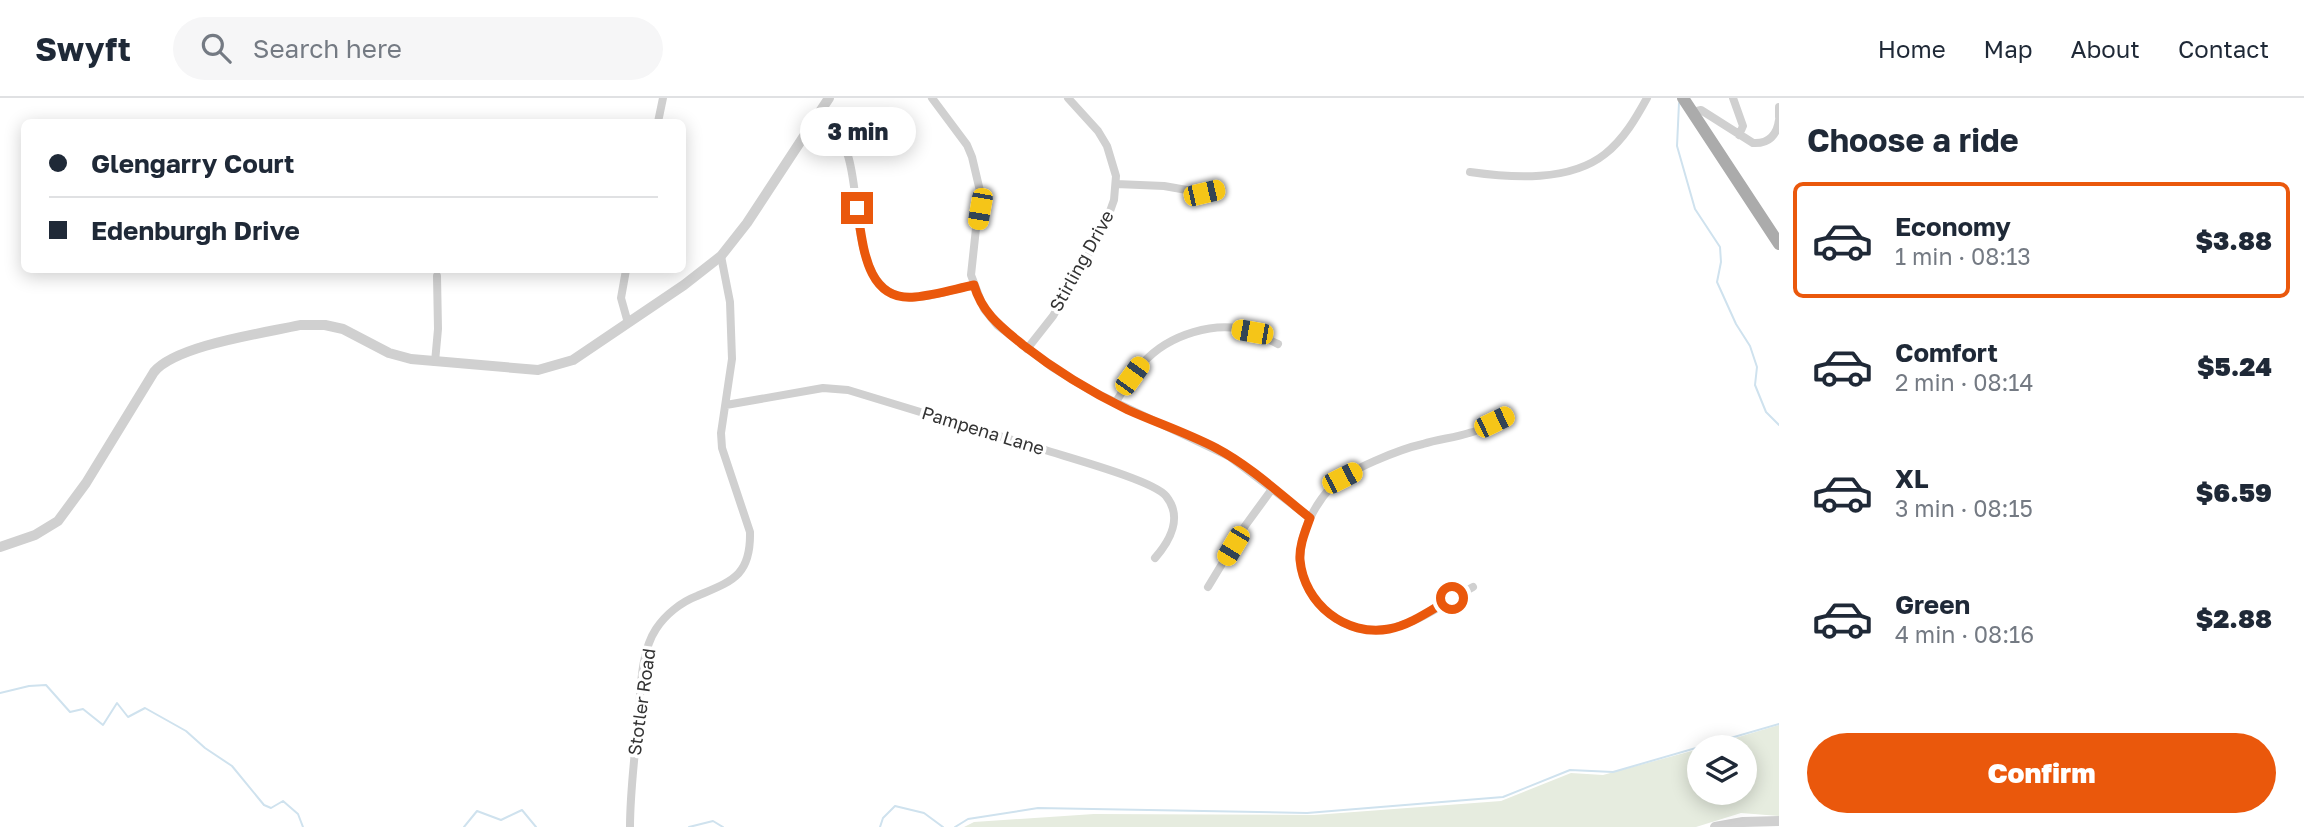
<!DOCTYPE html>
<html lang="en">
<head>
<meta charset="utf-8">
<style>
  body { margin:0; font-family:"Golos Text",sans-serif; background:#f6f6f7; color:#1f2937; height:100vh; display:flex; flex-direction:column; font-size:26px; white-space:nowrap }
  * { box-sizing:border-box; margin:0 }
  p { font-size:23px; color:#747a83 }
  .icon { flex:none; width:38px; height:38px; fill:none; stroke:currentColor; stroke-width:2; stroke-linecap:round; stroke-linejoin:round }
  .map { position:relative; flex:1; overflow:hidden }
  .details { display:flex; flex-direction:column; background:#fff; width:525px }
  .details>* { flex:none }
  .guide { position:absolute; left:21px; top:21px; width:665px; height:154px; border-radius:10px; box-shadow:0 4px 18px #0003; display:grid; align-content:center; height:154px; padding:0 28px; background:#fff }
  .fabs { position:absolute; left:1687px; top:637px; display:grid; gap:14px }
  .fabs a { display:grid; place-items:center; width:70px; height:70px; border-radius:50%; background:#fff; box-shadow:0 4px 18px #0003; font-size:35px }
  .end { position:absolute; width:32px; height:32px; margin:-16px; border:9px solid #ea580c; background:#fff; box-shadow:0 0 0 4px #fff }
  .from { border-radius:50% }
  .bubble { position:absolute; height:49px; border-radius:24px; background:#fff; box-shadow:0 4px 18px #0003; font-size:23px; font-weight:800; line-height:49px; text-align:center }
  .car { position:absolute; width:21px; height:42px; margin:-21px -10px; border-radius:9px; box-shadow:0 0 5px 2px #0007; background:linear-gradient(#f5c518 24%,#345 0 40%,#f5c518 0 76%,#345 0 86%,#f5c518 0) }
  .guide b { display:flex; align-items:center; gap:24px; height:66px; font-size:26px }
  .guide b+b { border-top:2px solid #e0e1e3 }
  .guide i { width:18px; height:18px; background:#1f2937 }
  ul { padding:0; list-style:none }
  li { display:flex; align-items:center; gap:21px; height:116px; margin:0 14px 10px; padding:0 14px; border:4px solid transparent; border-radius:10px }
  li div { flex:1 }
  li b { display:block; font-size:26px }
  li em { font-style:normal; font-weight:800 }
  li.on { border-color:#ea580c }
  li>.icon { width:63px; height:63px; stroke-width:1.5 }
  h2 { padding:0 28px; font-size:32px; line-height:84px }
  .primary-button { display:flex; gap:14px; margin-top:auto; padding:14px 28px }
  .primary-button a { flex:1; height:80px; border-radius:42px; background:#ea580c; color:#fff; font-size:28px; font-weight:800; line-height:80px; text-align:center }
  header { display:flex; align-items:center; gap:42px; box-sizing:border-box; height:98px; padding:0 35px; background:#fff; border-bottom:2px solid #e0e1e3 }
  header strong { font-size:33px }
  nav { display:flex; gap:38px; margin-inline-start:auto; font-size:24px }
  .search { width:490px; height:63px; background:#f6f6f7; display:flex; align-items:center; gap:18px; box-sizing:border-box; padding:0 24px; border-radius:38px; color:#747a83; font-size:26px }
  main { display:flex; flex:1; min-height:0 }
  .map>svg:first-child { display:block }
</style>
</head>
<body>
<header>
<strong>Swyft</strong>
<div class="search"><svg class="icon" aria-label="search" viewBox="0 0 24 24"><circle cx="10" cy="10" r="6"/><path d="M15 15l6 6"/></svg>Search here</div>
<nav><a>Home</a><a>Map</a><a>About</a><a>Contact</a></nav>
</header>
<main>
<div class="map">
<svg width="1779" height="729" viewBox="0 0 1779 729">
  <rect width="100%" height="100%" fill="#fff"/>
  <path fill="#e6ecdf" d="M1779,627v91l-38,-3 -45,14h-732l10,-5 120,-8 220,1 187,-14 70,-28 32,2 96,-26v44h46v-46h-40z"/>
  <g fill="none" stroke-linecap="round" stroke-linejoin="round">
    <path stroke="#cfe2ee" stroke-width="2" d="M1679,5l-2,43 18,63 25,38 1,15 -4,20 19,42 14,22 7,21 -2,18 11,27 13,13
      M0,595l29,-7 17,-1 24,27 13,-3 20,16 14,-22 11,14 17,-9 41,23 19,17 27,18 32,39 7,3 12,-7 15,13 5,13
      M464,729l13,-16 24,9 21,-10 14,17
      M689,729l24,-6 10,6
      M880,729l3,-9 12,-12 29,7 19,14
      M955,729l13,-8 70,-11 269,5 196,-16 67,-27 43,2 166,-48"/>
    <path stroke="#d0d0d0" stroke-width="8" d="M932,0l35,47 5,12 8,34 -9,84 13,34 13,16 55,42 38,23 140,67 80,61
      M1733,0l10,28 -4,9
      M1779,9v10
      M1693,14l8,-2 52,33c16,1 24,-8 26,-23
      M817,19c14,9 24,20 30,36 15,38 3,140 59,144 21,2 47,-8 68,-12
      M658,24l5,-24
      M1470,74c42,6 100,10 135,-18 19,-15 31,-36 42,-56
      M1116,86l48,2 40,7 15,-4
      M626,172l-5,28 7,25
      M1027,251l26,-33 51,-88 10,-28 2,-24 -9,-30 -9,-15 -30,-33
      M435,264l3,-33 -1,-53
      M1115,305c9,-13 17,-29 28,-40 25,-28 73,-44 110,-31 8,3 16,8 25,12
      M726,307l97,-17 25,2c65,20 130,40 194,59 24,8 111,31 124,47 17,21 4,45 -11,62
      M1208,489l37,-61 27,-37
      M1473,489c-29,16 -62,42 -96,43 -39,2 -76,-33 -77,-72 0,-26 15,-54 32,-72 16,-16 68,-37 91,-42 15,-5 31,-6 46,-11 14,-3 27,-12 39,-18
      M630,729c0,-36 5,-72 8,-108 3,-27 2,-66 18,-90 9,-14 25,-27 41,-33 35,-15 54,-20 53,-64l-28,-84 -1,-15 11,-74 -2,-57 -9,-46"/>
    <path stroke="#d0d0d0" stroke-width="10" d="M0,449l35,-12 23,-14 28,-38 68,-111c22,-27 111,-39 146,-47h25l18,4 46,24 22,6 127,11 35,-10 111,-75 37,-29 26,-33 82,-125
      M1715,729l28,-5 36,-1"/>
    <path stroke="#ababab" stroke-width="12" d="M1683,0l96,146"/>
  </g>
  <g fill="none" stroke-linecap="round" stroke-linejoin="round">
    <path stroke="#ea580c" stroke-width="9" d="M857,110c6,35 8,94 58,89 20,-2 40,-8 59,-12 8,28 27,42 49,60 32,25 68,47 105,65 29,13 59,23 88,38 34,18 64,46 94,70 -5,14 -11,28 -10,42 4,44 46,77 89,69 22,-4 43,-20 63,-31"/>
  </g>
  <g text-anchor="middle" stroke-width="7" stroke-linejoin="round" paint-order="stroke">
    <g font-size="18" fill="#333" stroke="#fff">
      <text transform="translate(1082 163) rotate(-61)" y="6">Stirling Drive</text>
      <text transform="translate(983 333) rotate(17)" y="6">Pampena Lane</text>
      <text transform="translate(642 604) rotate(-82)" y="6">Stotler Road</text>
    </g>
  </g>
</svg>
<div class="fabs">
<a><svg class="icon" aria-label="layers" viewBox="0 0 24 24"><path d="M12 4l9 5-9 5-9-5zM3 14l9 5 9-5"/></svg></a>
</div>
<i class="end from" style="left:1452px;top:500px"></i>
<i class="end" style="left:857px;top:110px"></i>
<div class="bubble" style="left:800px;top:9px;width:116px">3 min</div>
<i class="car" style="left:1204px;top:95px;rotate:77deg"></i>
<i class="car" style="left:980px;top:111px;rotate:190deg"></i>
<i class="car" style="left:1252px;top:234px;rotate:280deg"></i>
<i class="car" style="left:1132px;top:278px;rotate:36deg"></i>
<i class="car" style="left:1494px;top:324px;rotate:64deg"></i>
<i class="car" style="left:1342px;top:380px;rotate:63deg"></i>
<i class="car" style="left:1233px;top:448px;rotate:211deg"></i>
<div class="guide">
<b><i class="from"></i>Glengarry Court</b>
<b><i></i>Edenburgh Drive</b>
</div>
</div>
<section class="details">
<h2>Choose a ride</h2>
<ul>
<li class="on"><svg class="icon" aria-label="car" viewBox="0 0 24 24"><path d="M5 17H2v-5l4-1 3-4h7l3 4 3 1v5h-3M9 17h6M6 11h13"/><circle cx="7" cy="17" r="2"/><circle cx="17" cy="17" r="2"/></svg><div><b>Economy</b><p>1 min · 08:13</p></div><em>$3.88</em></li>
<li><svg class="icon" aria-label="car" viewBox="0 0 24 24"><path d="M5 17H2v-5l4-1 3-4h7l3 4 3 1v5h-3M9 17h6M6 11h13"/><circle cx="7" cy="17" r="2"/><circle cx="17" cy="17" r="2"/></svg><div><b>Comfort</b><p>2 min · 08:14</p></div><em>$5.24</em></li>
<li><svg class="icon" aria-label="car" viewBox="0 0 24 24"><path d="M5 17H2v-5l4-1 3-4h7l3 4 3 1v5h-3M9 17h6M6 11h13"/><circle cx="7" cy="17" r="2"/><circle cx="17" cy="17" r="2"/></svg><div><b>XL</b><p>3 min · 08:15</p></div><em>$6.59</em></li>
<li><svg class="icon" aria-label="car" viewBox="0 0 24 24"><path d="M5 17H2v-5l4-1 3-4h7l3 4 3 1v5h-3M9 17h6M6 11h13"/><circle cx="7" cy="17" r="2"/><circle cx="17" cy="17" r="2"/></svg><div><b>Green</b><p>4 min · 08:16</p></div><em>$2.88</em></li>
</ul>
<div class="primary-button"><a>Confirm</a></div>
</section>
</main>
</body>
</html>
